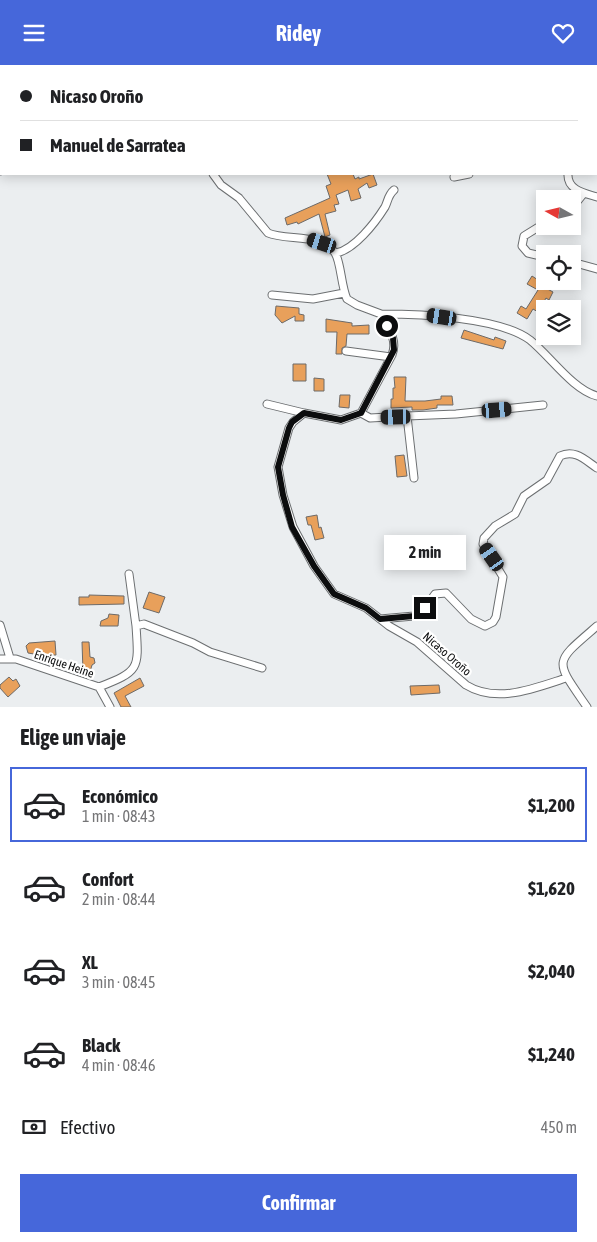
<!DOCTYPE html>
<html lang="es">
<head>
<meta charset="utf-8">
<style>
  body { margin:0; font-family:"Asap Condensed",sans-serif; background:#f6f6f6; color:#202124; height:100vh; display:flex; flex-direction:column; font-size:19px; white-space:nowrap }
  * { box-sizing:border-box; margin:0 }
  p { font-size:16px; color:#757577 }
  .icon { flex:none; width:28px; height:28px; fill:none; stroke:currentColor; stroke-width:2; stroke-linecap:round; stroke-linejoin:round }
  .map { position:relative; height:642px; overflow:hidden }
  .side { display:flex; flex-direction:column; background:#fff; flex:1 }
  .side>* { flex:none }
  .guide { position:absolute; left:0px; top:0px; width:598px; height:110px; box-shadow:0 2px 12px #0003; display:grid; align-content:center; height:110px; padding:0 20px; background:#fff }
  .needle { width:32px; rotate:278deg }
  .controls { position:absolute; left:536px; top:125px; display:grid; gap:10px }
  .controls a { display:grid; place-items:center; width:45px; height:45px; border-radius:0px; background:#fff; box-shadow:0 2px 12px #0003; font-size:25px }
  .end { position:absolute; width:22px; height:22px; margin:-11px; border:6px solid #0c0d0e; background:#fff; box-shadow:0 0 0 2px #fff }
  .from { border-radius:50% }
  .bubble { position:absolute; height:35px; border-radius:0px; background:#fff; box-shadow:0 2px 12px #0003; font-size:16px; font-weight:700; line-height:35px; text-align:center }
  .car { position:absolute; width:15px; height:30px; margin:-15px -8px; border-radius:6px; box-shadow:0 0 4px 1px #0007; background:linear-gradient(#222 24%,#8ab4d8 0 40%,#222 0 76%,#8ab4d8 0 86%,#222 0) }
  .guide b { display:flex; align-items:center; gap:18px; height:48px; font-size:19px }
  .guide b+b { border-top:1px solid #e0e0e0 }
  .guide i { width:12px; height:12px; background:#202124 }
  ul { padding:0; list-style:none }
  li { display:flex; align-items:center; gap:15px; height:75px; margin:0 10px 8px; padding:0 10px; border:2px solid transparent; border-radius:0px }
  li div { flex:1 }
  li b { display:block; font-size:19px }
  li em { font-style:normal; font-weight:700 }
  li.on { border-color:#4667da }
  li>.icon { width:45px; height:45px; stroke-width:1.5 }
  h2 { padding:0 20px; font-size:22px; line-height:60px }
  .pay { display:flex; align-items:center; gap:12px; height:55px; padding:0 20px; font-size:19px }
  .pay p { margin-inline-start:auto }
  .primary-button { display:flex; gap:10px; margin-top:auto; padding:10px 20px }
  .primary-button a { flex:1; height:58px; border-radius:0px; background:#4667da; color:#fff; font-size:20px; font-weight:700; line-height:58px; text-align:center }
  header { display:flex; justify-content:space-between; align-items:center; height:65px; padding:0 20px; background:#4667da; color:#fff; font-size:22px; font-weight:700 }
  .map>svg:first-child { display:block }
</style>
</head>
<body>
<header><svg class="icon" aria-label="menu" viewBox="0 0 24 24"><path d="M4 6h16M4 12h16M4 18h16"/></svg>Ridey<svg class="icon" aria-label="heart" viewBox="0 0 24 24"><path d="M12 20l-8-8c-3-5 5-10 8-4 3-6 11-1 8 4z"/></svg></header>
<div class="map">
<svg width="597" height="642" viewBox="0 0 597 642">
  <rect width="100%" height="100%" fill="#ebeef0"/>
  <path fill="#e8a05b" stroke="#6d6a68" d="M327,109h26l2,5 4,-2v2l14,-5 4,11 -8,3 -2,-5 -9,6 3,9 -10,3 -3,-11 -12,5 3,9 -5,1 2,6 -11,3 5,21 -5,2 -6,-23 -21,10 -1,-2 -10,3 -2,-7 45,-20 -4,-12 5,-2z
    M532,211l9,6 -1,3 13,7 -4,8 -3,-2 -8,14 -5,-3 -6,10 -10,-6 4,-7 5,3 12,-19 -11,-6z
    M276,241l23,2v6l5,1v6h-9v-5l-13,7 -7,-8z
    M326,254l26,4v3l17,-1v9h-22l-1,12 -4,2v6h-6l1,-22h-11z
    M464,265l30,10 1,-3 11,4 -3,8 -42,-11z
    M293,299h13v17h-13z
    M394,312h12l-1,24h20l16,-2v-3h11l1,9h-16v3l-14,2h-11v-3l-21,1v-9h2v-11h2z
    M314,313l10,1v12h-10z
    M340,330h10l-1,13 -10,-1z
    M404,390l3,21 -10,1 -2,-21z
    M317,450l2,13 2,-1 3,11 -9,2 -4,-15h-3l-2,-8z
    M149,527l16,5 -6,16 -16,-5z
    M89,530l35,1v8l-45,1v-8h10z
    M109,549l10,1 -1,11h-18l1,-5 7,-3z
    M55,576l1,14h-16l-12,-2 -2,-7 3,-3z
    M82,577h7l1,15 4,1 1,5 -3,2 -2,7h-7z
    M9,612l4,4 3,-2 4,7 -12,11 -8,-9v-3z
    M140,613l4,8 -19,10 6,11h-10l-7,-14z
    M439,620l1,8 -29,2 -1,-9z"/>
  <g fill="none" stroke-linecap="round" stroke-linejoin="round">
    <g stroke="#6c6f71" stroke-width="9">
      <path id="street" d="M42,0v1
        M124,0v1
        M513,0l1,1
        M596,3l1,-1
        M0,106l1,-1
        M213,109l8,11 18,13 29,35c18,8 55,0 67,20 6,9 6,33 12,46l10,6 24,9c7,13 17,26 11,41l-31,58 -20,7 -37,-7 -11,9 -4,6 -11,39 5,28 10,32 21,39 20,28 32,14 23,18 28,16 49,43c31,19 69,3 100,-7
        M568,109c-1,16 16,19 29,23
        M454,112l15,-3
        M572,143l12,-15
        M545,158l-21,13 -2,10 6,7 17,4
        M336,188c18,-3 39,-30 49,-46 3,-6 3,-12 9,-17
        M572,197l25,7
        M272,230l41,4 31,-6
        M381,249c38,0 118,3 149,26 20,16 43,50 67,56
        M346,286l45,6
        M267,339l37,9
        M361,348l9,5 37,-2 49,-2 87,-9
        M407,351l7,62
        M129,509l7,52
        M380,554l34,-3 11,-8 10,-14 11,-1 25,26 14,7 8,-4 3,-5 7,-40 -20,-33 1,-6 11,-12 20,-12 9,-18 23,-16 13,-24c15,-7 25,4 37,12
        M0,560l10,33
        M0,594h16l83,28 11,20
        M99,622c41,-16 40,-18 37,-61l8,-2 49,19 17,9 52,16
        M587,642c-33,-48 -34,-43 10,-81"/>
    </g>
    <g stroke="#6c6f71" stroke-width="12">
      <path id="primary" d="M442,1l6,-1
        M0,87h1"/>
    </g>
    <use href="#street" stroke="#fff" stroke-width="7"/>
    <use href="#primary" stroke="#fff" stroke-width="10"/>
  </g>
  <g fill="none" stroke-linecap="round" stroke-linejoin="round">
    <path stroke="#0c0d0e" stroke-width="6" d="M387,261l6,12 1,12 -33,63 -20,7 -37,-7 -12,9 -3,6 -11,39 5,28 9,32 22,39 20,28 32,14 14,11 34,-3 11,-8"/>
  </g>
  <g text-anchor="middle" stroke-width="4.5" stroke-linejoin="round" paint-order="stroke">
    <g font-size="12" fill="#0c0d0e" stroke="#fff">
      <text transform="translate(447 589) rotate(41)" y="4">Nicaso Oroño</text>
      <text transform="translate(64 599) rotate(19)" y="4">Enrique Heine</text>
    </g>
  </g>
</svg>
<div class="controls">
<a><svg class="needle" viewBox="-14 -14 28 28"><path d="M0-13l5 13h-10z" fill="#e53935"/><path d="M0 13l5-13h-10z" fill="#757577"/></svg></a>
<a><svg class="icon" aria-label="locate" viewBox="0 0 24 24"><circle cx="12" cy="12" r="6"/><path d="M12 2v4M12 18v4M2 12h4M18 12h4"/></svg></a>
<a><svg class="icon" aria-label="layers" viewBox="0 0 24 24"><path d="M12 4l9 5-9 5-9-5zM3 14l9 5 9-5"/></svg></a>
</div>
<i class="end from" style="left:387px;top:261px"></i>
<i class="end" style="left:425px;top:543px"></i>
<div class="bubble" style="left:384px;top:470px;width:82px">2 min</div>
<i class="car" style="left:322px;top:178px;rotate:288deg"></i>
<i class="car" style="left:442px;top:252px;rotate:279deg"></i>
<i class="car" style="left:497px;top:345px;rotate:85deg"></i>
<i class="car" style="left:396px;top:352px;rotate:269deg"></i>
<i class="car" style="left:492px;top:492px;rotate:325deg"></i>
<div class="guide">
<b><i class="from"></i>Nicaso Oroño</b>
<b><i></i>Manuel de Sarratea</b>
</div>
</div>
<section class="side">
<h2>Elige un viaje</h2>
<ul>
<li class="on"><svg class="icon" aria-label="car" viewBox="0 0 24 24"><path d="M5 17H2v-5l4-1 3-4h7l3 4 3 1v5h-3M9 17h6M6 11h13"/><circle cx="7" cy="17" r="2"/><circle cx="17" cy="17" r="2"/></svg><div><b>Económico</b><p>1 min · 08:43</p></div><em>$1,200</em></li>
<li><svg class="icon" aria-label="car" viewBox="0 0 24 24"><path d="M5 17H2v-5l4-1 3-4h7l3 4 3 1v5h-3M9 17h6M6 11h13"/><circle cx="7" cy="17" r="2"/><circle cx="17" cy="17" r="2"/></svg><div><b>Confort</b><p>2 min · 08:44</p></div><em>$1,620</em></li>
<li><svg class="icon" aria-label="car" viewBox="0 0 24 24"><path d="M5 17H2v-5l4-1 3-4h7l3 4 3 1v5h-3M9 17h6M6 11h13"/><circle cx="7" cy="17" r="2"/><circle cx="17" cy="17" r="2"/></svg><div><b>XL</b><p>3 min · 08:45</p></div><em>$2,040</em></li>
<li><svg class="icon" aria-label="car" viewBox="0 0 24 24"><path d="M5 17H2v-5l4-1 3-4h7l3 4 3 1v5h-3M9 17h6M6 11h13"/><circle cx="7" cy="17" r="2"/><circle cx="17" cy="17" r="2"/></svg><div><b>Black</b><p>4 min · 08:46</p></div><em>$1,240</em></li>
</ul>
<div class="pay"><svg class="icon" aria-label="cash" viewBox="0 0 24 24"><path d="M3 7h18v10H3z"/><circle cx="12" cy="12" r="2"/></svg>Efectivo<p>450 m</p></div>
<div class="primary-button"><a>Confirmar</a></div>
</section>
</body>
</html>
